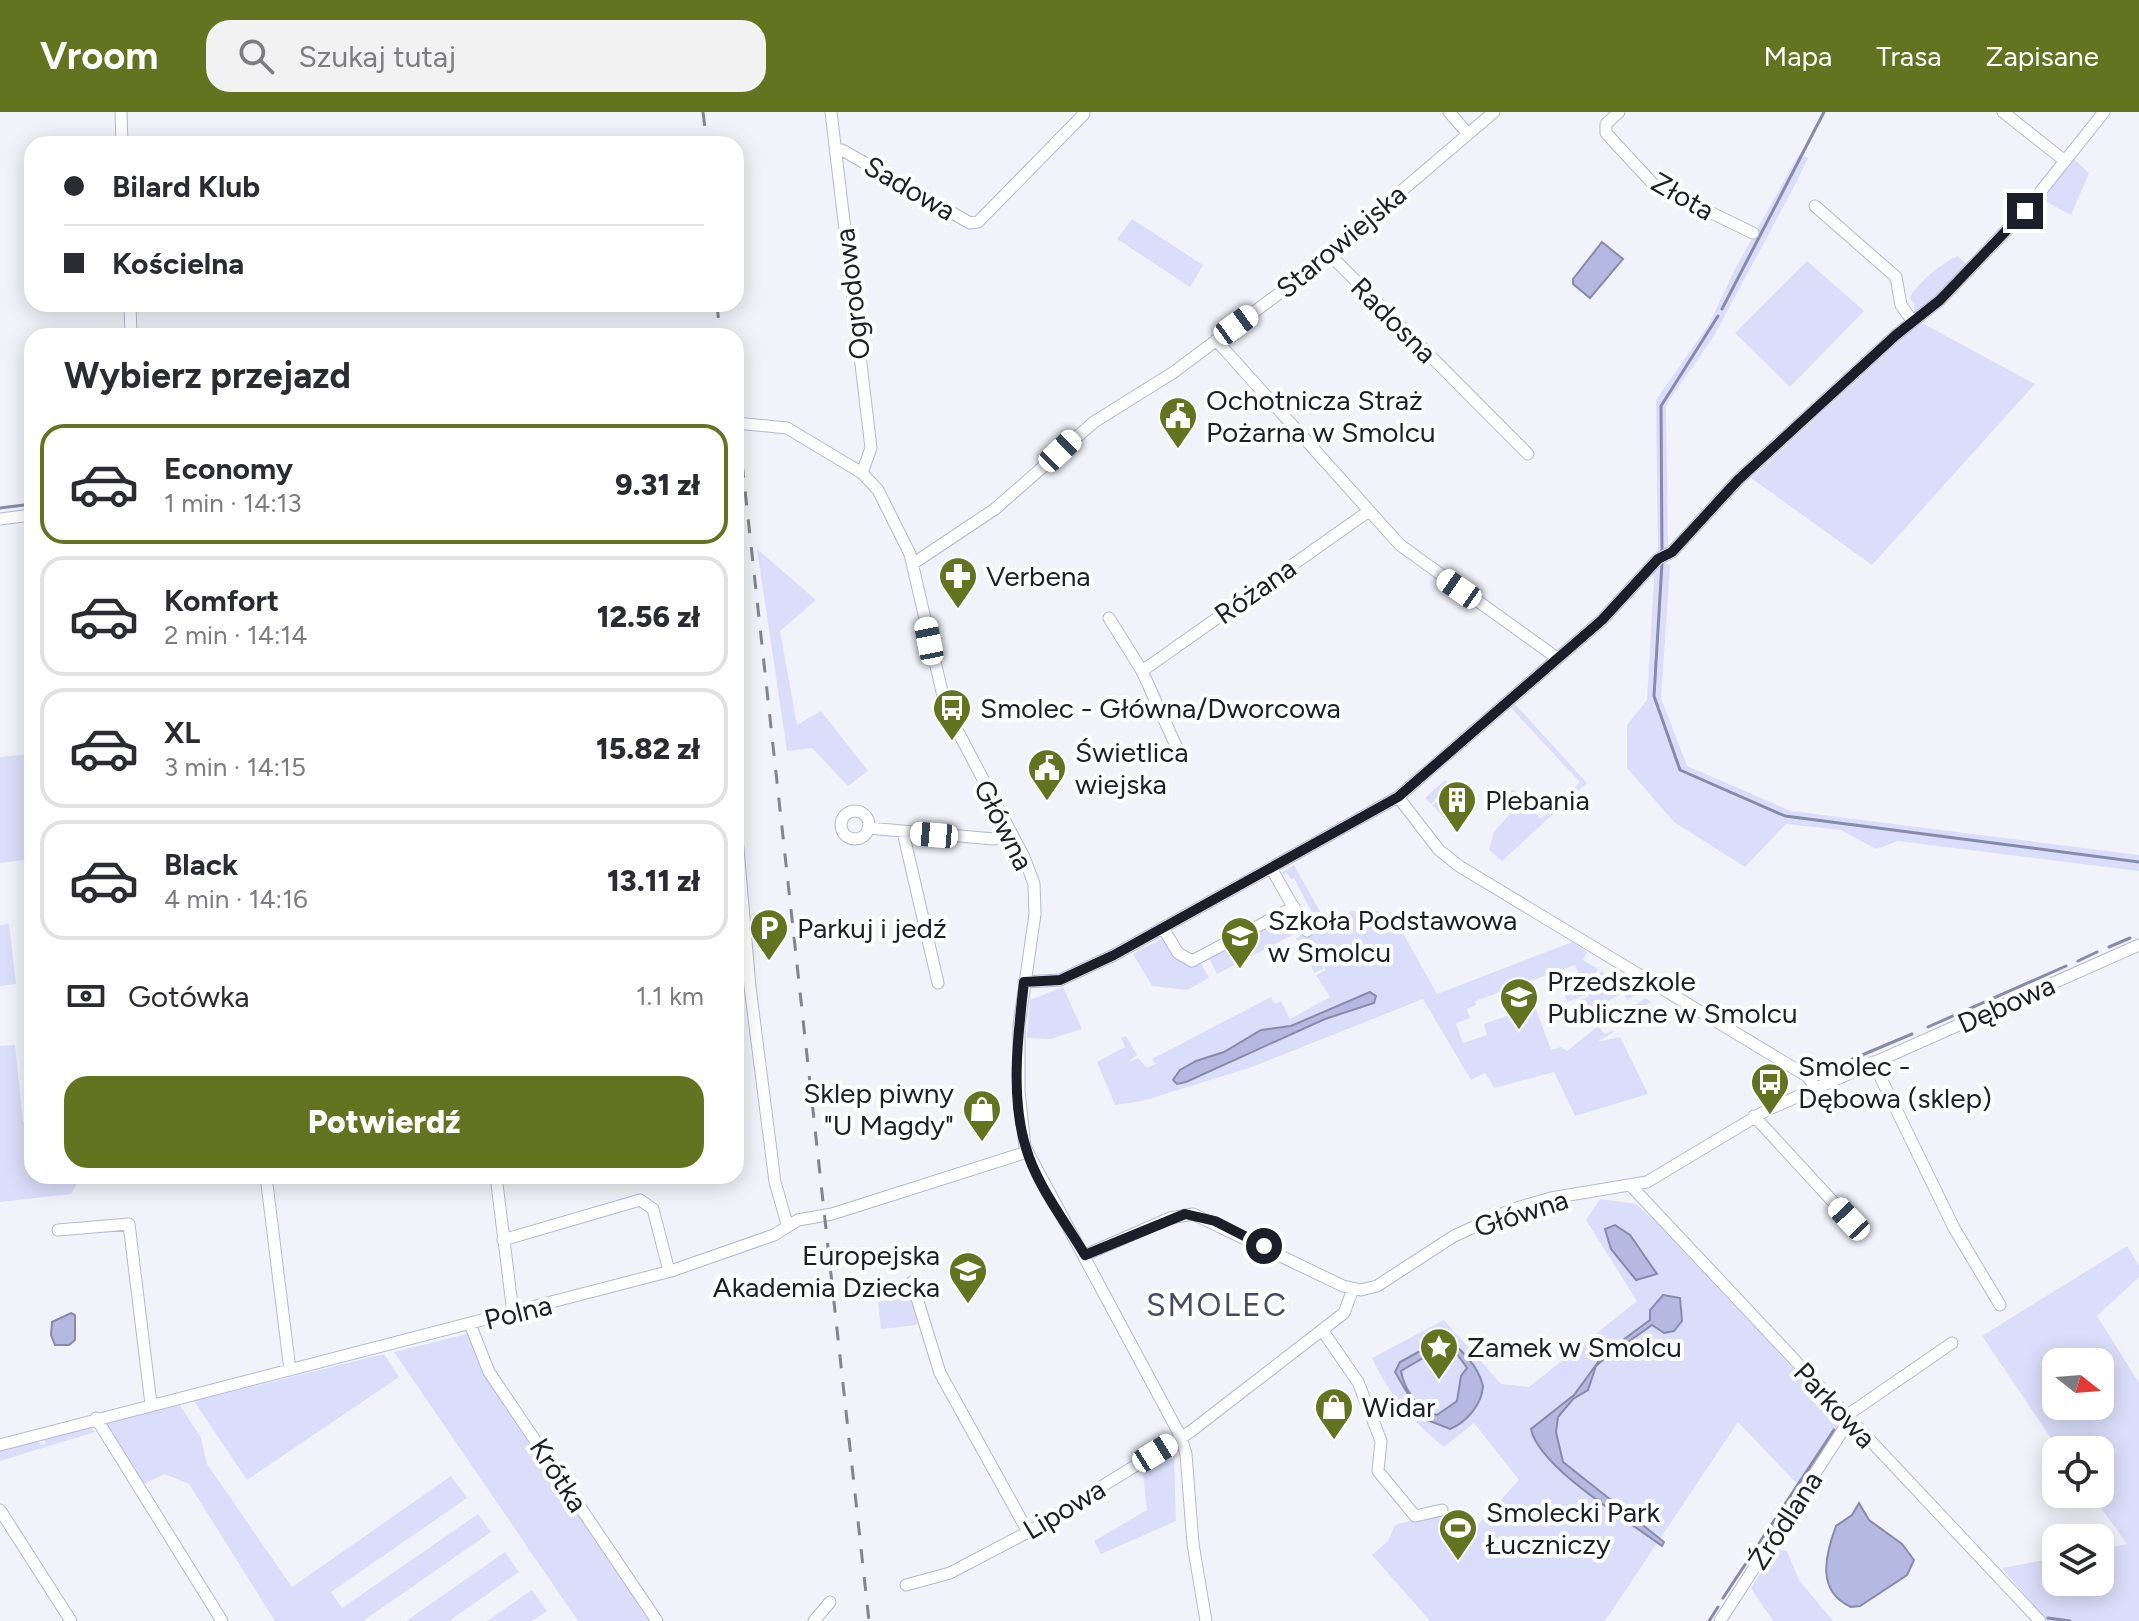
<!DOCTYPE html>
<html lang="pl">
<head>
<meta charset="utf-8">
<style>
  body { margin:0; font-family:Figtree,sans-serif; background:#f2f2f3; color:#2b2b33; height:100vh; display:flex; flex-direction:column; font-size:30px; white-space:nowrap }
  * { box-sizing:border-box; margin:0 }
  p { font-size:26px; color:#7c7c81 }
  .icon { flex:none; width:44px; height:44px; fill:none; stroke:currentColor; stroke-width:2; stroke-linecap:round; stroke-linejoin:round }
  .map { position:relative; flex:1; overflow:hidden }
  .panel { position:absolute; left:24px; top:216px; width:720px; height:856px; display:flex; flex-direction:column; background:#fff; border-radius:24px; box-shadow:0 4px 20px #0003 }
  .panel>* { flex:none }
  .banner { position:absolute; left:24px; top:24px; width:720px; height:176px; border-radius:24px; box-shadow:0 4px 20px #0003; display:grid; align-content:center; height:176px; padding:0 40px; background:#fff }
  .needle { width:52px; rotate:107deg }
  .controls { position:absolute; left:2042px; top:1236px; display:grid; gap:16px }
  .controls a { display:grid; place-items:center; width:72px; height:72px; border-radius:16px; background:#fff; box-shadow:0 4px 20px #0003; font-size:40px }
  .end { position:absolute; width:36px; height:36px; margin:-18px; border:10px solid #1c1e2a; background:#fff; box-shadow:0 0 0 4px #fff }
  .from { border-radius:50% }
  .car { position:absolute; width:24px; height:48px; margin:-24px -12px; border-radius:10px; box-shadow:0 0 6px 2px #0007; background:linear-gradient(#fff 24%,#345 0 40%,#fff 0 76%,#345 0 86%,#fff 0) }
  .banner b { display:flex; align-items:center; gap:28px; height:76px; font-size:30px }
  .banner b+b { border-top:2px solid #e1e1e2 }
  .banner i { width:20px; height:20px; background:#2b2b33 }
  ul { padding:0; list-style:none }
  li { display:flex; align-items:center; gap:24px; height:120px; margin:0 16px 12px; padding:0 24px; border:4px solid #e1e1e2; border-radius:24px }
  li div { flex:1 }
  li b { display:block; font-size:30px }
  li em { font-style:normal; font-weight:800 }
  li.selected { border-color:#64731f }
  li>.icon { width:72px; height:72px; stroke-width:1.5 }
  h2 { padding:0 40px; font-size:36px; line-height:96px }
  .pay { display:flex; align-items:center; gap:20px; height:88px; padding:0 40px; font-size:30px }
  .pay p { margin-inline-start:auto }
  .button { display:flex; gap:16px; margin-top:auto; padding:16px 40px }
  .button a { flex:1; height:92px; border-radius:24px; background:#64731f; color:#fff; font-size:32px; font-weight:800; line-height:92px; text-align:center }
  header { display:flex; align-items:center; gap:48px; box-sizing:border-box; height:112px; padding:0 40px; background:#64731f; color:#fff }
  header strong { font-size:38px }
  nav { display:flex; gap:44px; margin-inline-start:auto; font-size:28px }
  .search { width:560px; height:72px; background:#f2f2f3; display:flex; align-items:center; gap:20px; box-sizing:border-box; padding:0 28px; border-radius:24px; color:#7c7c81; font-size:30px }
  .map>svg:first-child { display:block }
</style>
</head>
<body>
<header>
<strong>Vroom</strong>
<div class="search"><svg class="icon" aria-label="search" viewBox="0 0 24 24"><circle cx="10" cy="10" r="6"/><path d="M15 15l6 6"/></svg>Szukaj tutaj</div>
<nav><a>Mapa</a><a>Trasa</a><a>Zapisane</a></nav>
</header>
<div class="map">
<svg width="2139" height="1509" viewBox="0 0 2139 1509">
  <rect width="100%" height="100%" fill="#f2f3fa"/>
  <path fill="#dbdefa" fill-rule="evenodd" d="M1799,42l9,4 -12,25 -82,153 -48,69 2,144 -10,4 -2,-153 53,-76 26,-55z
    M2074,47l15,14 -18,42 -30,-16z
    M1132,107l71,46 -13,22 -73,-48z
    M1957,144l10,8 -14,19 -39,30v-10l-5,-5c12,-18 29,-32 48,-42z
    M1807,149l57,50 -74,76 -55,-54z
    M1920,210l115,62 -163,181 -121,-87z
    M757,437l59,51 -36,31 17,94 24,-14 47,60 -20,15 -36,-38 -25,3z
    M1664,448l6,6 -9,132 26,68 104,45 348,44v16l-241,-30 -22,8 -35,-19 -55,-6 -41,43 -71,-45 -47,-54v-43l20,-25 8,-136z
    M1515,592l72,79 -85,78 -13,-11 5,-18 20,-23 -3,-18 2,-2 28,30 39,-37 -69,-74z
    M32,642v105l-32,4v-106z
    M1445,668l16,18 -2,7 -14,14 -13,-14 9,-6 -3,-3 -7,8 -6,-6z
    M1294,753l33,59 25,-13h26l3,6 10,-5 46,82 135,-52 15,10 -4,8 15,9 -12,26 -19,7 -2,-7 19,-7 -9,-23 -100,36 1,4 -9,4 3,9 -14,5 7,20 24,-8 -3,-11 51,-18 16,44 10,-3 6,4 31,-25 7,8 8,-4 -3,-10 36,-22 5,4 -39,21 1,10 -17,9 24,-5 28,57 -73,22 -21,-44 -60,16 -9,-15 -14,7 -48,-81 -174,69 -107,33 -27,4 -18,-43 28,-15 -4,-9 5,-2 11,19 -10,8 11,-5 9,10 8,-4 -3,-5 119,-62 4,7 6,-3 9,18 40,-22 -14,-22 10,-5 -7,-14 4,13 -9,4 -9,-23 -9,-12 23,-12 -25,-48 -3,1 -4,-6 -4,2 -1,-3zM1344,892l2,9c-47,13 -89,40 -135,57l-15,-9 28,-9 37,-22 30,-4z
    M1288,805l7,1 7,12 -85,44 -8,-16z
    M9,812l7,60 -16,2v-61z
    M1163,826l32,27 6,-2 8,15 -22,12 -35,-4 -19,-32z
    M1601,859l37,23 -11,6 -4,-7 -39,21 -5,-14 9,-3z
    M1063,875l19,42 -32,10 -23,-1 3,-38z
    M15,933l8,77 9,-1v55h49l-10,18 -71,8v-156z
    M1600,1087l36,5 20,18 180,192 3,10 -38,64 -63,-66 -133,199h-175l-58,-66 16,-14 7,-16 55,-14 20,22 49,-53 -45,-57 -30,24c-32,-26 -55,-52 -72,-89l72,-38 57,64 28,3 108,-86 -51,-81z
    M2127,1134l12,20v11l-42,39 42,67v238h-93l-44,-53 54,-10v24h44v-32l27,-6 -36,-50h9v-44h-41l-77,-114zM2056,1250h44v44h-44z
    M912,1181l8,26 -4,6 -35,4 -3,-27z
    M467,1222l22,47 161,240h-72l-184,-269z
    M384,1242l15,23 -152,103 -53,-79z
    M180,1293l21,33 6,26 85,123 159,-111 16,22 -136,94 11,16 136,-94 13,18 -128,89h-88l-86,-137 -24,-10 -22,10 -37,-58 2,-4z
    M91,1315l4,5 -95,29v-10l38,-11 3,5 5,-1 -2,-5z
    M1170,1347l4,1 2,61 -75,33 -7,-13 53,-31 -4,-36z
    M1776,1437l11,2 12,29 34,41h-60l-22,-33z
    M505,1440l14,20 -70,49h-43z
    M532,1478l15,21 -15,10h-45z"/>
  <path fill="#b5b9e1" stroke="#878aaa" stroke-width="2" fill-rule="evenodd" d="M1602,130l21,17 -33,39 -17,-14v-5z
    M1370,880l6,4 -2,7 -49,16 -139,63 -9,2 -4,-4 7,-10 16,-9 28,-9 37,-22 30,-4z
    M1615,1113l15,10 27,39 -21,6 -25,-31 -6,-20z
    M1663,1183l17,3 2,23 -8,10 -10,2 -12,-8 -49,35 -7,6 -8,24 -15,9 -15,18 -2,15 7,30 101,80 -2,4c-33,-25 -123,-78 -131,-117l43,-34 30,-41 46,-34v-10z
    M71,1201l4,2v25l-6,5h-14l-4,-10 1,-13z
    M1440,1228c18,1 39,28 43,46 -1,18 -16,36 -33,43l-28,-11 -27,-46 5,-10zM1437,1238l7,6 13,-2 10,14 -6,8 -4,25 -20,14c-19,-3 -33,-27 -36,-44z
    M1859,1391l10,17 33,24 12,16 -7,15 -47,31 -9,1c-35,-16 -26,-51 -15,-81l16,-11z"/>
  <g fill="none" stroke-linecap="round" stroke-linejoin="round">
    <path stroke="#878aaa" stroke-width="3" d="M1722,197l102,-197
      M0,396l32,-4
      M1662,440l-1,-146 57,-90
      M1662,451l-8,133 26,74 105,46 354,46
      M2109,835l21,-9
      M2078,849l19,-9
      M1928,915l138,-61
      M1824,959l88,-37
      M1723,1486l111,-168
      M2048,1506l22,3
      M1709,1509l9,-14"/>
    <g stroke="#b3b7d9" stroke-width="13">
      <path id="minor" d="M121,0l1,32
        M831,0l40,336 -9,25
        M1449,0l19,22
        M1619,0l-13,12v9l48,52 99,48
        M2003,0l62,49
        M835,38h7l128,73 8,-1 106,-108
        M1815,94l81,71 5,28 12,17
        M1328,141l200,201
        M130,192l1,32
        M1216,228l184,205 157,113
        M736,311l51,5 75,45 16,17 32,64 36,155 78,148 10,27 1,30 -16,111v66l6,56 156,290 5,17 7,90 13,77
        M0,407l32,-4
        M914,451l81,-54 99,-87 80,-50 123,-92 197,-168
        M1109,506l33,53 35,77
        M1142,559l227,-160
        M1398,685l41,53 20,16 348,210 9,12
        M841 713a14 14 0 1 1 28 0a14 14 0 1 1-28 0Z
        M736,714l14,161 25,195 12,42
        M868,716l126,11 16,-7
        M903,720l35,151
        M1271,756l36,63
        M1163,816l15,25 14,8 102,-54
        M1024,870l36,-2 54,-25 284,-158 204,-177 56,-61 14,-7 66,-72 158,-145 44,-35 85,-89 79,-99
        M1873,950l81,166 46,77
        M1754,1004l95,103
        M266,1064l24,194
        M496,1064l17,137
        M1632,1075l408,434
        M58,1118l71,-6 22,180
        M503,1128l137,-40 13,9 16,62
        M1085,1143l85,-37 23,-4 150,72 18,4 16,-4 77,-50 59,-27 38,-11 96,-16 120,-72 372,-165
        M912,1170l28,91 88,159
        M470,1212l19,48 168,249
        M1322,1218l36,52 23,59 -3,30 37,45 27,-6
        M1846,1304l106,-73
        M96,1306l126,203
        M0,1333l671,-174 103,-36 24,-15 34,-6 195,-62
        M0,1398l71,111
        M906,1473l44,-12 78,-41 162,-100 154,-119 9,-24
        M814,1509l16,-19
        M1720,1509l130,-202"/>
    </g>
    <use href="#minor" stroke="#fff" stroke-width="11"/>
    <path stroke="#83858e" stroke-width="3" stroke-dasharray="14 14" stroke-linecap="butt" d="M703,0l4,32
      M717,192l3,32
      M736,296l133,1213"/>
  </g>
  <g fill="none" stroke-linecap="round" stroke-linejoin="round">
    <path stroke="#1c1e2a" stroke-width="10" d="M1264,1134l-49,-25 -30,-7 -100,41c-20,-34 -48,-69 -59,-107 -16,-51 -8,-114 -2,-166l36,-2 54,-25 284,-158 204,-177 56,-61 14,-7 66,-72 158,-145 44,-35 85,-89"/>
  </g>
  <defs>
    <g id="civic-pin" transform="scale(2)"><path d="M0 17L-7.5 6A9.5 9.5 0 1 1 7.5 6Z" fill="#64731f" stroke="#fff"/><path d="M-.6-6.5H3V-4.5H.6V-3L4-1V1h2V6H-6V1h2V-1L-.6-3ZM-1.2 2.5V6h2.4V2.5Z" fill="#fff"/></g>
    <g id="pharmacy-pin" transform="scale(2)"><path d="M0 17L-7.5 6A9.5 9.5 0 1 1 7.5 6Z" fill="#64731f" stroke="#fff"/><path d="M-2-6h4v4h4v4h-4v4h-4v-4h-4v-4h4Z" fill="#fff"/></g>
    <g id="bus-pin" transform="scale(2)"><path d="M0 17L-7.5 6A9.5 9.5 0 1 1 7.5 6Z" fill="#64731f" stroke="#fff"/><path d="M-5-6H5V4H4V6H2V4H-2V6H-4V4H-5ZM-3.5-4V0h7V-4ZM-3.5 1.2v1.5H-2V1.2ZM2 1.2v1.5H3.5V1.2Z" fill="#fff"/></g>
    <g id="building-pin" transform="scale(2)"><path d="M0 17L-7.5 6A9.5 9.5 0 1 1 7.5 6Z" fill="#64731f" stroke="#fff"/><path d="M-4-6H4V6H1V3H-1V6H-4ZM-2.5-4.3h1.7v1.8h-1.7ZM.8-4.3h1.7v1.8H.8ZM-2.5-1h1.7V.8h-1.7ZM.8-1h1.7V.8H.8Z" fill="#fff"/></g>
    <g id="parking-pin" transform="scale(2)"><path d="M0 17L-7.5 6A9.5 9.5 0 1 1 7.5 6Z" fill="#64731f" stroke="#fff"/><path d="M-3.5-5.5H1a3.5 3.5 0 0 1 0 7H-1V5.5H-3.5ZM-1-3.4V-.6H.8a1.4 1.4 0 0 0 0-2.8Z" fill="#fff"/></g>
    <g id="school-pin" transform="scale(2)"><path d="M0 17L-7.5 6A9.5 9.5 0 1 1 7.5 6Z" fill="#64731f" stroke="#fff"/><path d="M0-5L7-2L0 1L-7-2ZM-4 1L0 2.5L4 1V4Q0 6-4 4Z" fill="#fff"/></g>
    <g id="shop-pin" transform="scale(2)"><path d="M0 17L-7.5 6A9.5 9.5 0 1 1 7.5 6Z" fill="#64731f" stroke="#fff"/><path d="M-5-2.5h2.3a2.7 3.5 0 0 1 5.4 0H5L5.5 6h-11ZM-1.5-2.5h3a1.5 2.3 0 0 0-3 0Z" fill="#fff"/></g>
    <g id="sight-pin" transform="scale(2)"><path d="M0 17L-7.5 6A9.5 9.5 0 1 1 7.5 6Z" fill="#64731f" stroke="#fff"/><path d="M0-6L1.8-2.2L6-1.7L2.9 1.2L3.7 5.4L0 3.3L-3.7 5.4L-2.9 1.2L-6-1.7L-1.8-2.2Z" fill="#fff"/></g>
    <g id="stadium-pin" transform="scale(2)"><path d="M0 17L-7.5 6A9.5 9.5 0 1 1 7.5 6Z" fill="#64731f" stroke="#fff"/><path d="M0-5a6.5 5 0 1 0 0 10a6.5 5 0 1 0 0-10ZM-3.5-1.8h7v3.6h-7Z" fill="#fff"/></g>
  </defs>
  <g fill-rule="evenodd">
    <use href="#civic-pin" x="1178" y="304"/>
    <use href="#pharmacy-pin" x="958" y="464"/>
    <use href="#bus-pin" x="952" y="596"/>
    <use href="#civic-pin" x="1047" y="656"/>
    <use href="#building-pin" x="1457" y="688"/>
    <use href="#parking-pin" x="769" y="816"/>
    <use href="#school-pin" x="1240" y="824"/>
    <use href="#school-pin" x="1519" y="885"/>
    <use href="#bus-pin" x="1770" y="970"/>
    <use href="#shop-pin" x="982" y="997"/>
    <use href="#school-pin" x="968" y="1159"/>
    <use href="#sight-pin" x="1439" y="1235"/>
    <use href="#shop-pin" x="1334" y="1295"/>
    <use href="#stadium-pin" x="1458" y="1416"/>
  </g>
  <g text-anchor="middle" stroke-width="8" stroke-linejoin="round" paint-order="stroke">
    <g font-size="28" fill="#1c1e2a" stroke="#fff">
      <text transform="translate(910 76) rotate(30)" y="10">Sadowa</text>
      <text transform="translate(1683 84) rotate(30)" y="10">Złota</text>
      <text transform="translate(1341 129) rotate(-40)" y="10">Starowiejska</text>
      <text transform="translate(852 182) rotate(-97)" y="10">Ogrodowa</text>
      <text transform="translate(1394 208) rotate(45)" y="10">Radosna</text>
      <text transform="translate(1255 479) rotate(-35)" y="10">Różana</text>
      <text transform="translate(1004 713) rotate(63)" y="10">Główna</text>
      <text transform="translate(2006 892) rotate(-24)" y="10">Dębowa</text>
      <text transform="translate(1521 1101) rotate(-18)" y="10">Główna</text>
      <text transform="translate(518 1200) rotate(-14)" y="10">Polna</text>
      <text transform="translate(1835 1293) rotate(47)" y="10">Parkowa</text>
      <text transform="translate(559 1363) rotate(57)" y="10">Krótka</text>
      <text transform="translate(1064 1397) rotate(-31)" y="10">Lipowa</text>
      <text transform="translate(1785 1408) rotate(-57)" y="10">Źródlana</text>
    </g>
    <g font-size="28" fill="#1c1e2a" stroke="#fff" text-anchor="start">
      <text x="1206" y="298">Ochotnicza Straż<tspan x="1206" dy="32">Pożarna w Smolcu</tspan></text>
      <text x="986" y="474">Verbena</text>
      <text x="980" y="606">Smolec - Główna/Dworcowa</text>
      <text x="1075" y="650">Świetlica<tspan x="1075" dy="32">wiejska</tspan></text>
      <text x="1485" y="698">Plebania</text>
      <text x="1268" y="818">Szkoła Podstawowa<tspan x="1268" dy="32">w Smolcu</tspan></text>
      <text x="797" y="826">Parkuj i jedź</text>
      <text x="1547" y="879">Przedszkole<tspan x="1547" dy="32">Publiczne w Smolcu</tspan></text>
      <text x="1798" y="964">Smolec -<tspan x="1798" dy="32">Dębowa (sklep)</tspan></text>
      <text x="954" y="991" text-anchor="end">Sklep piwny<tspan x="954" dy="32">"U Magdy"</tspan></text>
      <text x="940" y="1153" text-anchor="end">Europejska<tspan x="940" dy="32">Akademia Dziecka</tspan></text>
      <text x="1467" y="1245">Zamek w Smolcu</text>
      <text x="1362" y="1305">Widar</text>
      <text x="1486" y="1410">Smolecki Park<tspan x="1486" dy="32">Łuczniczy</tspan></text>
    </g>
    <g font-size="32" letter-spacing="2" fill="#474966" stroke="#fff">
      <text x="1217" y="1204">SMOLEC</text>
    </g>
  </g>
</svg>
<div class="controls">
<a><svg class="needle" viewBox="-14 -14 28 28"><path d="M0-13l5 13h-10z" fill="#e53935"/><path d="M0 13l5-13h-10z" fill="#7c7c81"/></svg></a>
<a><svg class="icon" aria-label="locate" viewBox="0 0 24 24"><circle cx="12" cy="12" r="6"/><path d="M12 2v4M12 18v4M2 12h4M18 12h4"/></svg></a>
<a><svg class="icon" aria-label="layers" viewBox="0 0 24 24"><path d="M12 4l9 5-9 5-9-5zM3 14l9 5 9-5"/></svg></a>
</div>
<i class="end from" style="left:1264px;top:1134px"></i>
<i class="end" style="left:2025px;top:99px"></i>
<i class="car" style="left:1236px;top:213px;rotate:54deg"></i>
<i class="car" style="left:1060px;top:339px;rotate:46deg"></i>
<i class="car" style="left:1459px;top:477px;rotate:305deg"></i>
<i class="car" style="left:929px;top:529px;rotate:349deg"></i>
<i class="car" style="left:934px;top:723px;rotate:275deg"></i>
<i class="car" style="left:1849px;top:1107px;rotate:317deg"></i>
<i class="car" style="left:1155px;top:1341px;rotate:58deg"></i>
<div class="banner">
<b><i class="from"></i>Bilard Klub</b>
<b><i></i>Kościelna</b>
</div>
<section class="panel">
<h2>Wybierz przejazd</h2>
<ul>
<li class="selected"><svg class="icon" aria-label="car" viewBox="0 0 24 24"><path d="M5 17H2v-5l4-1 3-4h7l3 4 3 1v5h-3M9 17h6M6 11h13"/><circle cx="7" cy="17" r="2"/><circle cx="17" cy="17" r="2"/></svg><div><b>Economy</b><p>1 min · 14:13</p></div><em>9.31 zł</em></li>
<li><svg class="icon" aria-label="car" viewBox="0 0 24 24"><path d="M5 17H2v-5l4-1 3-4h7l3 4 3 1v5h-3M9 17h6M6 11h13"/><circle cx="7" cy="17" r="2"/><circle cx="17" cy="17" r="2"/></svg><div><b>Komfort</b><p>2 min · 14:14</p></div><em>12.56 zł</em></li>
<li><svg class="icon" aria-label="car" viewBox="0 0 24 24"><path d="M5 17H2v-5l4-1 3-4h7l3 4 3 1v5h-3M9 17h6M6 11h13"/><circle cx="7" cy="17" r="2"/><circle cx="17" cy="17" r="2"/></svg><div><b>XL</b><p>3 min · 14:15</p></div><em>15.82 zł</em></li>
<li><svg class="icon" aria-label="car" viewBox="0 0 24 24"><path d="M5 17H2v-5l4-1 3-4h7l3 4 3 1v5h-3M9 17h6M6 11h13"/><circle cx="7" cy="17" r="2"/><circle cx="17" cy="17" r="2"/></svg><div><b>Black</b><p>4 min · 14:16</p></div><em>13.11 zł</em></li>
</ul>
<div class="pay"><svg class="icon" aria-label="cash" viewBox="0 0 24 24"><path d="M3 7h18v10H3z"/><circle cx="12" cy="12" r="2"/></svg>Gotówka<p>1.1 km</p></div>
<div class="button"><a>Potwierdź</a></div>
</section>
</div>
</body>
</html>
